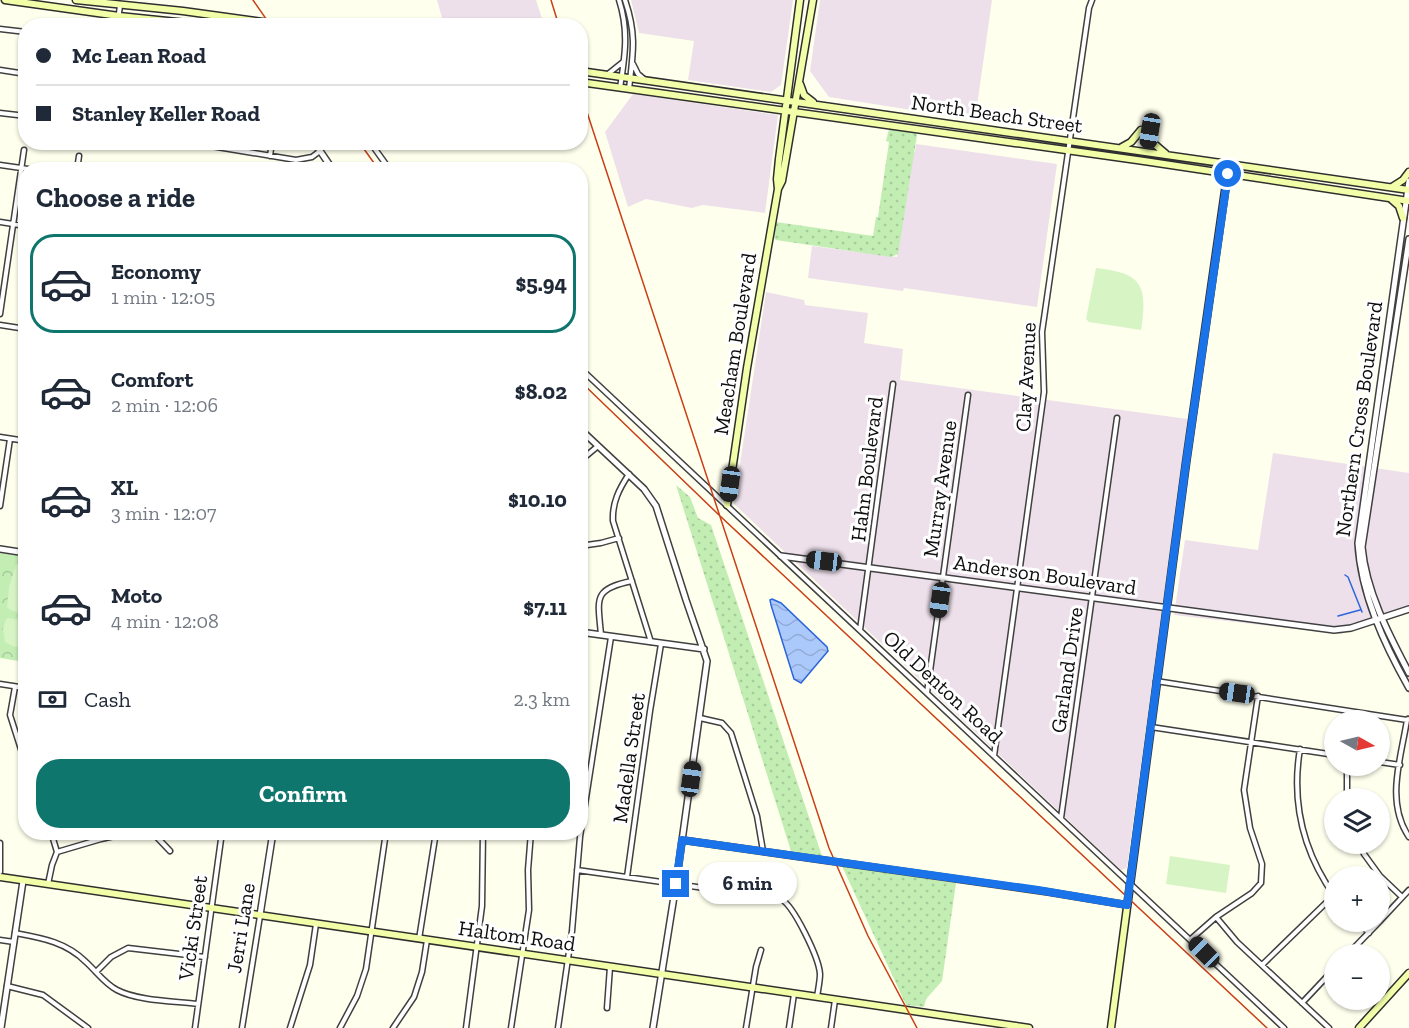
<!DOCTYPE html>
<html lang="en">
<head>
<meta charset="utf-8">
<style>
  body { margin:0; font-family:"Zilla Slab",serif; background:#f6f6f7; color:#1f2937; height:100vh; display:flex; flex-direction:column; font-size:22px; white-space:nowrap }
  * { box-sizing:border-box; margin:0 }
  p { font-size:20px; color:#747a83 }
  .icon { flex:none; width:33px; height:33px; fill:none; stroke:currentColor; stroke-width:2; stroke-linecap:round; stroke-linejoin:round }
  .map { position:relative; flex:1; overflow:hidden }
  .sheet { position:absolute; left:18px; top:162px; width:570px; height:678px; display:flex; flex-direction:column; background:#fff; border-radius:24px; box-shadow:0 2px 4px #0004 }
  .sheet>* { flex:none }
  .banner { position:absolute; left:18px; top:18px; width:570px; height:132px; border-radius:24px; box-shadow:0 2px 4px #0004; display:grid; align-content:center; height:132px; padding:0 18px; background:#fff }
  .needle { width:39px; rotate:98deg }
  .buttons { position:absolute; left:1324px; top:710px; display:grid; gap:12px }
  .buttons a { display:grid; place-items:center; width:66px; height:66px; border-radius:50%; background:#fff; box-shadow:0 2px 4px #0004; font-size:30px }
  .end { position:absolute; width:27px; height:27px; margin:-14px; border:8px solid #1a73e8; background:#fff; box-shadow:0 0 0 3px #fff }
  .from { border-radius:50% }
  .bubble { position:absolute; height:42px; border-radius:21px; background:#fff; box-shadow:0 2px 4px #0004; font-size:20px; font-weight:700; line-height:42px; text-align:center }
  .car { position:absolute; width:18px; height:36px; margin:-18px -9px; border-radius:8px; box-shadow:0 0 4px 2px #0007; background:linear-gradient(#222 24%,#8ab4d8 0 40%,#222 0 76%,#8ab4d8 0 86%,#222 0) }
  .banner b { display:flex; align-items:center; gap:21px; height:57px; font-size:22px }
  .banner b+b { border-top:2px solid #e0e1e3 }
  .banner i { width:15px; height:15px; background:#1f2937 }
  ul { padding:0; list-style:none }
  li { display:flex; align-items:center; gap:18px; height:99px; margin:0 12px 9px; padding:0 6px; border:3px solid transparent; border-radius:24px }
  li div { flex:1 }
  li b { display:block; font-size:22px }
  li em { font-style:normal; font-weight:700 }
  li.current { border-color:#0f766e }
  li>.icon { width:54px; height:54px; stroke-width:1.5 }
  h2 { padding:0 18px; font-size:27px; line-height:72px }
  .pay { display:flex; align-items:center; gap:15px; height:66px; padding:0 18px; font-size:22px }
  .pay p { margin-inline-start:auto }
  .action { display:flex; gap:12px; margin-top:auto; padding:12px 18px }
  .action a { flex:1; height:69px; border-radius:24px; background:#0f766e; color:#fff; font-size:24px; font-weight:700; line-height:69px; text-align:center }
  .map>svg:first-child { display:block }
</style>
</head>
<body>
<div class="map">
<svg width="1409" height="1028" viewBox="0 0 1409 1028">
  <defs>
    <pattern id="grass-dots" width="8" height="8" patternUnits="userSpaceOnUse" patternTransform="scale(1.5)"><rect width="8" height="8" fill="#c2edb3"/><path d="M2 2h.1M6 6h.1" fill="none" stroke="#a6ca99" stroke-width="1.8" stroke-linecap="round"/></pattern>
    <pattern id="park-crowns" width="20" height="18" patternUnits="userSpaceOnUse" patternTransform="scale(1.5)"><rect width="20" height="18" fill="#c2edb3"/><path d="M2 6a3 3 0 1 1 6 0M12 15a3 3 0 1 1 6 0" fill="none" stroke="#a6ca99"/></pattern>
    <pattern id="water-waves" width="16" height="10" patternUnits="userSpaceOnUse" patternTransform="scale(1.5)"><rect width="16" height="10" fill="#acc9fc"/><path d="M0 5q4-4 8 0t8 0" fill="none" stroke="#93abd7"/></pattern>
  </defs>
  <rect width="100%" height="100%" fill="#feffed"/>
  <path fill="#ede0eb" d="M437,0h99l8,25h-100z
    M631,0h162l-12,85 -10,7 -83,-12 6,-39 -55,-8z
    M820,0h172l-17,120 -146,-23 -19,-26z
    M633,94l145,21 -13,98 -62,-8 -11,3 -46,-9 -18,8 -23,-75z
    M916,144l141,20 -20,143 -133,-19 -1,3 -95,-13 4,-32 85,11 16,-105h2z
    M766,292l38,8 1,5 63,8 -4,30 39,6 -3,31 288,39 -61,449 -6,2 -387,-366z
    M1273,453l136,20v140l-10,1 -58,20 -167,-19 11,-75 73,10z"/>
  <path fill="url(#grass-dots)" d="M889,129l26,4 2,2 -19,119 -7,3 -115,-17 -2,-2 2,-16 97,14 3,-19h2l11,-75 -3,-1z
    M676,485l14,12 8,21 13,7 111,331 -31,-5z
    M842,866l114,17 -14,98 -16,18 -2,8 -18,-2z"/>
  <path fill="url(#park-crowns)" d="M0,553l25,3v106l-25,-4z"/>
  <path fill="#d7f4c5" d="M1096,268c46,5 52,17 45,62l-52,-8 -3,-3z
    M25,564v49c-6,-1 -14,-1 -18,-6l2,-20 7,-22z
    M8,618l17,3 -1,23 -9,3 -10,-5 -2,-14 3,-9z
    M1170,856l60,9 -4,28 -60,-9z"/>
  <path fill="url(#water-waves)" stroke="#2c66da" stroke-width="1.5" d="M772,599l9,4 46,44 1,4 -27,32 -7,-4 -23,-74 -1,-5z"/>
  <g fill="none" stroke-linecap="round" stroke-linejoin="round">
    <path stroke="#2c66da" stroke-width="1.5" d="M1345,575l3,2 14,35
      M1338,616l22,-6"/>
    <g stroke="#404040" stroke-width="7">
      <path id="minor" d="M619,0c10,31 6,56 1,88
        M625,0c12,35 8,54 4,89
        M117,26l3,-20
        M0,29l26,3
        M633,64l5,10 6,5
        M0,70l26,4
        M608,74l15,-12
        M0,113l26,3
        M187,142l109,18 16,-3 8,-6
        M370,142l20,28
        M270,156l2,-14
        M0,165l35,5
        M77,170l2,-14
        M132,170l1,-4
        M0,222l26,4
        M0,314l24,-164
        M0,325l26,4
        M580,368l704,660
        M0,437l26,4
        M580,461l18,-15
        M629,474c-10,15 -17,29 -16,47l38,121
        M0,506l10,-67
        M580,546l21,-3 18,-5
        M860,630l33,-246
        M601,635c-3,-36 -9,-46 31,-54
        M1156,681l251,39
        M0,684l26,4
        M15,687l-5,28 16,50
        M927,693l41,-298
        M700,718l22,5 9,10 26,83 6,35
        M1408,719l-1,1c-6,38 -22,82 2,117
        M1151,727l184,28
        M1300,749c-9,54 3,103 35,148
        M994,756l50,-364 -2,-60 47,-324 3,-8
        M1380,762l20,3
        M1347,798v-33
        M1061,818l56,-400
        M152,832l18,19
        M0,843v29
        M1359,843l5,11 16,22
        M57,852l44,-13 31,-7
        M577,870l204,29c13,7 38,59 39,75 0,7 -2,16 -3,23
        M1380,876l22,21
        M627,877l23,-166 11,-67
        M48,884l4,-19 5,-13 -6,-20
        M1216,917l21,25 92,86
        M1357,921l12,12
        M1380,921l29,-31
        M15,933c27,5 51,9 71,29 10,9 19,22 31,28 21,11 57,11 81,14
        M419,939l17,-107
        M1191,939l25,-22 36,-24 9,-10 1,-19 -12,-36 -6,-38 14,-94
        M0,940l14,2
        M1348,954l32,-33
        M1262,965l72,-70
        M96,972l15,-15 17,-9 77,9
        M7,986l36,9 45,33
        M1302,1003l33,-35
        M607,1008l3,-41
        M195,1028l27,-196
        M242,1028l18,-112
        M290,1028l20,-63 6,-41
        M340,1028l17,-32 9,-27 20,-137
        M393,1028l21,-31 8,-25 5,-32
        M466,1028l16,-122 1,-74
        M511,1028l18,-118 -1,-40 3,-38
        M558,1028l14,-97 8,-94 31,-200
        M746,1028l10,-61 5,-17
        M789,1028l5,-34
        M831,1028l4,-28"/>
    </g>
    <g stroke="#404040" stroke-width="8">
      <path id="tertiary" d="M314,142l19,28
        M1409,181l-51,362c3,51 26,101 51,145
        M1409,239l-47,308c4,44 26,86 47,126
        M580,429l64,60 12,17 30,94 21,61 -31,223 -23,144
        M0,549l26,4
        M781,556l553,74 17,-2 58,-19
        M580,632l124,17
        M682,840l366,52 79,13
        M260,915l13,-83
        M1,1028l22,-147"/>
    </g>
    <g stroke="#2f2f2f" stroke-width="9">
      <path id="secondary" d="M5,0l114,16 97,10
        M76,0l107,11 108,15
        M580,71l829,119
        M580,82l564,79 265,40
        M800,84l4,11 9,7
        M1150,131l2,11 14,12
        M1122,147l9,-5 10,-12
        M1392,187l11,-7 6,-8
        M778,189l-1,-10 2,-20 21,-159
        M1391,199l8,7 4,12
        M727,505l20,-137 31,-179 4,-8 31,-181
        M0,877l1029,151
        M1111,1028l75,-565 43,-300
        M1359,1028l50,-55"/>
    </g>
    <use href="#minor" stroke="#fff" stroke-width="4"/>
    <use href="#tertiary" stroke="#fff" stroke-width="5"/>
    <use href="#secondary" stroke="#f2ffa8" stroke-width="6"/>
    <path stroke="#ca3f18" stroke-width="1.5" d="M253,0l18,26
      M551,0l8,26
      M580,91l249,757 39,88 49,92
      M359,142l20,28
      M580,381l139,134 548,513"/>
  </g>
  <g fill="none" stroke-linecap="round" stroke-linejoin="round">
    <path stroke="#1a73e8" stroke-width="8" d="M676,884l6,-44 356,50 89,15 59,-442 42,-289"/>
  </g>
  <g text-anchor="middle" stroke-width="6" stroke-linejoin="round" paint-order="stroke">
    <g font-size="21" fill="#0d0d0d" stroke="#fff">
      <text transform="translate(997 114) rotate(8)" y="7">North Beach Street</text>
      <text transform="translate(735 344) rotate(-81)" y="7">Meacham Boulevard</text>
      <text transform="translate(1026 377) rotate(-87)" y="7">Clay Avenue</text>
      <text transform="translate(1359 419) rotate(-82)" y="7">Northern Cross Boulevard</text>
      <text transform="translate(867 469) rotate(-83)" y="7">Hahn Boulevard</text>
      <text transform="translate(940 489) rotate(-82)" y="7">Murray Avenue</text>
      <text transform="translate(1045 575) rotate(8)" y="7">Anderson Boulevard</text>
      <text transform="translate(1067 670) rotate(-82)" y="7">Garland Drive</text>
      <text transform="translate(943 687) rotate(43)" y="7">Old Denton Road</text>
      <text transform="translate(629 758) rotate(-82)" y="7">Madella Street</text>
      <text transform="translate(193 928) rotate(-82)" y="7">Vicki Street</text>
      <text transform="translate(241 928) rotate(-81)" y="7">Jerri Lane</text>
      <text transform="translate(517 936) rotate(8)" y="7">Haltom Road</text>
    </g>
  </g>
</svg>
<div class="buttons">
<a><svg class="needle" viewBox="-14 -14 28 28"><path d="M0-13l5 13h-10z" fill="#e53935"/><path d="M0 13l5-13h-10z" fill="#747a83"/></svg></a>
<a><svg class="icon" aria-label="layers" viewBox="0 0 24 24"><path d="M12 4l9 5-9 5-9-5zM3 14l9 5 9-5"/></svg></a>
<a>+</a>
<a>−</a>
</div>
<i class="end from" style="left:1228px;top:174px"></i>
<i class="end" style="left:676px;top:884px"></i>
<div class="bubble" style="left:698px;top:862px;width:99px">6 min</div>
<i class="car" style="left:1150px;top:131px;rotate:189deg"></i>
<i class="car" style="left:730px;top:484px;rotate:188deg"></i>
<i class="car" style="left:824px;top:561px;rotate:277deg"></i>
<i class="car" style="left:940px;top:600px;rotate:188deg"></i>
<i class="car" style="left:1237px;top:693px;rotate:278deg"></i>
<i class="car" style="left:691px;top:779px;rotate:8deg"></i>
<i class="car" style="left:1204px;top:952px;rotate:315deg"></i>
<div class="banner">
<b><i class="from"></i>Mc Lean Road</b>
<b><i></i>Stanley Keller Road</b>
</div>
<section class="sheet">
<h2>Choose a ride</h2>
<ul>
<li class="current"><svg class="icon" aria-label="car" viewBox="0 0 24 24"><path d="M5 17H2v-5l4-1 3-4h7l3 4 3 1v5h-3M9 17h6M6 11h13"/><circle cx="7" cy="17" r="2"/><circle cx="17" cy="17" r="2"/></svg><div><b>Economy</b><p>1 min · 12:05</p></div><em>$5.94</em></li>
<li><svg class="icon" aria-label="car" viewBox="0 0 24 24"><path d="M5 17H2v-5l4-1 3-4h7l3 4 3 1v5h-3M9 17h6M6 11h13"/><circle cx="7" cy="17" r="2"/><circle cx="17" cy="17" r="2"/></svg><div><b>Comfort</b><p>2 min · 12:06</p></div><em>$8.02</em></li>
<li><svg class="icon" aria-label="car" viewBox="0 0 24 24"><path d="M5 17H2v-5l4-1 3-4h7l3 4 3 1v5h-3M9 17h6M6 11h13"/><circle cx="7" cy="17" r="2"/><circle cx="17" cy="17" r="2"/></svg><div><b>XL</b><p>3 min · 12:07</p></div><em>$10.10</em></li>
<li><svg class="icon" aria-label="car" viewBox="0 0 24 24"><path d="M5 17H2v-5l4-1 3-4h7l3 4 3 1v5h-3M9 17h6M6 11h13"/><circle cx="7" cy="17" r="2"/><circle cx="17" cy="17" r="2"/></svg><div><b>Moto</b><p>4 min · 12:08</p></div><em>$7.11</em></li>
</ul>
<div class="pay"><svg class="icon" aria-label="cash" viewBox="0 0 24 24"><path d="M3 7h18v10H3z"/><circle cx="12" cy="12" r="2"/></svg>Cash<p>2.3 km</p></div>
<div class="action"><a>Confirm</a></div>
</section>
</div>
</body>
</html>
